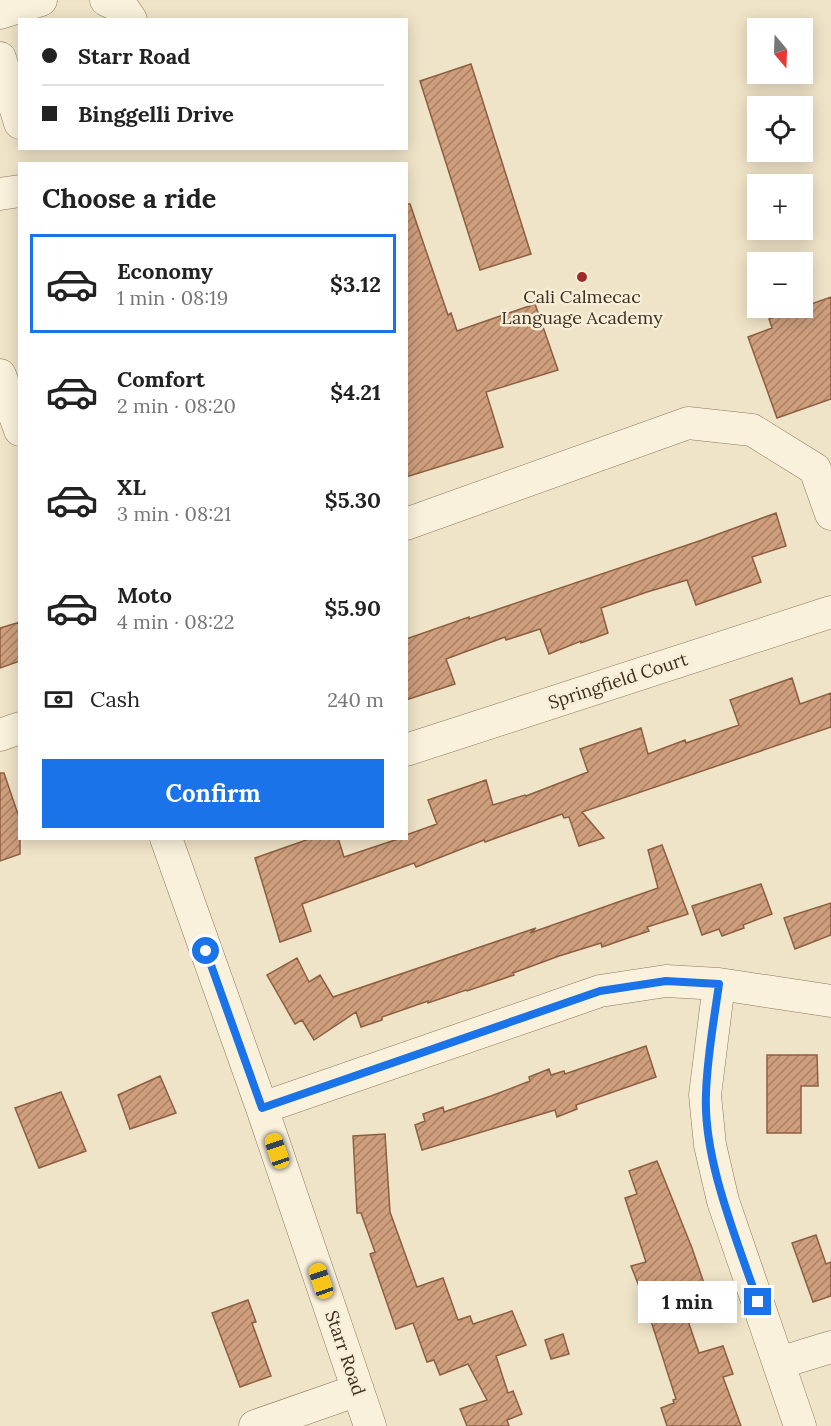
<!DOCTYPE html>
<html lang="en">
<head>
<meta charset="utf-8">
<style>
  body { margin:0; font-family:Lora,serif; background:#f6f6f6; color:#222; height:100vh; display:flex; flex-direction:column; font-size:22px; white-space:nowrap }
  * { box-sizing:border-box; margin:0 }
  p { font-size:20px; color:#767676 }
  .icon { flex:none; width:33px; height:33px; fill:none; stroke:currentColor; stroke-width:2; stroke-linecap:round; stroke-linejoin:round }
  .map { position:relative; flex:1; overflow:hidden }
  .drawer { position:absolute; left:18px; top:162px; width:390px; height:678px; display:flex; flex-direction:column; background:#fff; border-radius:0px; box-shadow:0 3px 15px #0003 }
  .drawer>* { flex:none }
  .banner { position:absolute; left:18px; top:18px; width:390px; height:132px; border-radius:0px; box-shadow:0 3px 15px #0003; display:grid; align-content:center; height:132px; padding:0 24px; background:#fff }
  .needle { width:39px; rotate:161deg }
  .buttons { position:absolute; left:747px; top:18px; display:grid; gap:12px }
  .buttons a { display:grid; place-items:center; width:66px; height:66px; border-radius:0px; background:#fff; box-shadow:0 3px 15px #0003; font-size:30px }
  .end { position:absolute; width:27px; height:27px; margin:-14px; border:8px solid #1a73e8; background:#fff; box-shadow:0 0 0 3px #fff }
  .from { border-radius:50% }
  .bubble { position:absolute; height:42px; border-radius:0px; background:#fff; box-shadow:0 3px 15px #0003; font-size:20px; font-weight:700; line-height:42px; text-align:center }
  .car { position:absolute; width:18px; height:36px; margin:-18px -9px; border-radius:8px; box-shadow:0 0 4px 2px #0007; background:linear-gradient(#f5c518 24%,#345 0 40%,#f5c518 0 76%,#345 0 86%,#f5c518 0) }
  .banner b { display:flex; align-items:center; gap:21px; height:57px; font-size:22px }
  .banner b+b { border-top:2px solid #e0e0e0 }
  .banner i { width:15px; height:15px; background:#222 }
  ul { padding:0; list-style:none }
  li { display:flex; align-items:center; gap:18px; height:99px; margin:0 12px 9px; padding:0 12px; border:3px solid transparent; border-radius:0px }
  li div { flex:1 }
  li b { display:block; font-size:22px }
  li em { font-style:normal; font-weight:700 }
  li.current { border-color:#1a73e8 }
  li>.icon { width:54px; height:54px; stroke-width:1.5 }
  h2 { padding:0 24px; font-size:27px; line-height:72px }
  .pay { display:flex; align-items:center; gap:15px; height:66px; padding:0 24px; font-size:22px }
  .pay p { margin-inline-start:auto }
  .button { display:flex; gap:12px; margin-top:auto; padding:12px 24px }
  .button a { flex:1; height:69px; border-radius:0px; background:#1a73e8; color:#fff; font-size:24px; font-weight:700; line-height:69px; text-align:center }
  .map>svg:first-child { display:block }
</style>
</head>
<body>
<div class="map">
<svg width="831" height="1426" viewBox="0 0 831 1426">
  <defs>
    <pattern id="building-hatch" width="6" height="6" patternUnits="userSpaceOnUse" patternTransform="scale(1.5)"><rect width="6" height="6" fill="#cf9f7d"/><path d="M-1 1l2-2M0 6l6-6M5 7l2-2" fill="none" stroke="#a98266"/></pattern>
  </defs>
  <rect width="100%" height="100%" fill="#f0e4c8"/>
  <path fill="url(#building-hatch)" stroke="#8d5f41" stroke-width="1.5" d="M471,64l60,190 -51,16 -60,-189z
    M406,204h4l38,111 3,-2 6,18 78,-27 23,66 -72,22 17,55 -97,30z
    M831,297v102l-54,19 -29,-81 24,-9 -3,-9z
    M776,513l10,33 -34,11 9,25 -65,23 -9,-25 -40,12 -46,16 7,25 -27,10v-2l-32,13 -9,-25 -34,11 -1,-3 -59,22 9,25 -49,16v-61l63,-22v2l233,-79z
    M20,622v39l-20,7v-40z
    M792,678l8,26 31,-11v34l-249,85 22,26 -25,8 -10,-29 -5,1 -2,-4 -77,28 -1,-2 -68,27 -2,-4 -112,41 9,27 -31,11 -25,-84 57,-20h26l6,19 57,-19h5v-3l31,-11 -9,-24 58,-20 7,25 32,-10 1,1 62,-24 -8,-23 61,-21 7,26 37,-14 1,3 53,-18 -9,-25z
    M0,773h4l16,47v34l-20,7z
    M662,845l26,69 -41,13 2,4 -21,7 -26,9 -1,-4 -42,13 -46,17 1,2 -47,16 -1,-1 -38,13v-2l-46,16v3l-21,7 -5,-15 -42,28 -12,-20 -7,4 -28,-49 30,-17 12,24 11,-7 13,22 203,-69 -6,5 128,-45 -10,-38z
    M761,884l11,30 -29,11 1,3 -22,8 -3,-7 -17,6 -10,-29z
    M831,903v32l-36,14 -11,-31z
    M646,1046l10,31 -80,28 1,4 -20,8 -2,-7 -133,40 -7,-25 10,-4 -2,-7 20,-7 1,5 47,-16 39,-15 -1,-4 20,-8 2,6 13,-4 1,3z
    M767,1055h50l1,31h-17v47h-34z
    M160,1076l16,37 -46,16 -12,-34z
    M61,1092l25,59 -47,17 -24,-60z
    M385,1134l5,78 27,75 26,-9 15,42 12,-4 3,8 39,-13 14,34 -30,11 12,37 5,-2 9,23 -15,6 2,6h-42l-7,-17 27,-9 -19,-36 -28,11 -6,-15 -7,2 -14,-39 -17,6 -26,-75 5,-2 -14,-39h-4l-4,-77z
    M657,1161l35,87 20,59 -26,8 13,38 24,-7 10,28 -10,3 18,49h-74l-6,-18 13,-5 -1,-3 3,-1 -32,-100 -13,-33 15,-4 -21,-64 12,-4 -8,-23z
    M816,1235l10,29 5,-2v34l-18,6 -21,-59z
    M248,1300l8,22 -4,1 19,53 -31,11 -28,-74z
    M563,1334l6,20 -18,5 -6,-19z"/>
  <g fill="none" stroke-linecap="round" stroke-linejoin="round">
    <g stroke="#8d765c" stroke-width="33">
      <path id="minor" d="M106,0l17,8 8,12
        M0,13l41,-13
        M0,58l20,65
        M0,194l20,-3
        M0,375l20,55
        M406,524l282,-101 64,7 63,39 16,45
        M0,735l20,-7
        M406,750l425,-138
        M166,838l96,270 108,318
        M719,984l-14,111 5,50 13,56 77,225
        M262,1108l338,-117 66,-10 53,3 112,17
        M779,1363l52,-16
        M255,1426l103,-36"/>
    </g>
    <use href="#minor" stroke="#faf1dc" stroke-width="32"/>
  </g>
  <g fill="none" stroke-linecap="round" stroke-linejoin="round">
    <path stroke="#1a73e8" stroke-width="8" d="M206,951l56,157 338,-117 66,-10 53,3c-5,36 -12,73 -13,110 -3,66 31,146 52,208"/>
  </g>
  <circle fill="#9e2a2b" stroke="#f7eed8" stroke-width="2" cx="582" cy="277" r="6"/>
  <g text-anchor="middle" stroke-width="5" stroke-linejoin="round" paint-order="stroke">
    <g font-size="18" fill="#3d2e20" stroke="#f7eed8">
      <text x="582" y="303">Cali Calmecac<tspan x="582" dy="21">Language Academy</tspan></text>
    </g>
    <g font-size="18" fill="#3d2e20" stroke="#f7eed8">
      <text transform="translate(618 681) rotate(-18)" y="6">Springfield Court</text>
      <text transform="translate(345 1353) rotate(71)" y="6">Starr Road</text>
    </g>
  </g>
</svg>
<div class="buttons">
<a><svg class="needle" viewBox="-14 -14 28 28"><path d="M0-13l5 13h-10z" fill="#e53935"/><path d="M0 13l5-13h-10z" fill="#767676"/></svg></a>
<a><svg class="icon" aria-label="locate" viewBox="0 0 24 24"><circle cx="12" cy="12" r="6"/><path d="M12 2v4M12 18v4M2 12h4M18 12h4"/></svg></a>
<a>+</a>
<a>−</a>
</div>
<i class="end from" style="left:206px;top:951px"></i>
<i class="end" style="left:758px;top:1302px"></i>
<div class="bubble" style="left:638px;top:1281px;width:99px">1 min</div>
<i class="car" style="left:277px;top:1151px;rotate:341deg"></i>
<i class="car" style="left:321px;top:1281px;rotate:341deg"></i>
<div class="banner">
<b><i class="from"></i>Starr Road</b>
<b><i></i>Binggelli Drive</b>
</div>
<section class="drawer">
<h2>Choose a ride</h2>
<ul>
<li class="current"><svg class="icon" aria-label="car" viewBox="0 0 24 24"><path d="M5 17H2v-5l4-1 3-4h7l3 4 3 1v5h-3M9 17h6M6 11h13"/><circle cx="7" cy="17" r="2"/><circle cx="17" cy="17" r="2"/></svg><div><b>Economy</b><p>1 min · 08:19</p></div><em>$3.12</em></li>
<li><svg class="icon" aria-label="car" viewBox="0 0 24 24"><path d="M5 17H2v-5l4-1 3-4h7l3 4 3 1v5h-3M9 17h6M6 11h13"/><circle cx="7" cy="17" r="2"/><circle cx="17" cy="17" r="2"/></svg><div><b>Comfort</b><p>2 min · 08:20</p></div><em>$4.21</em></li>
<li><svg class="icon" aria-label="car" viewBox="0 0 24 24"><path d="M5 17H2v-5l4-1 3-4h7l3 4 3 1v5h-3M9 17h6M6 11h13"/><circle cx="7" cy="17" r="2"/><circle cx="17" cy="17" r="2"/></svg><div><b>XL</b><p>3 min · 08:21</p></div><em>$5.30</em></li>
<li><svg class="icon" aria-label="car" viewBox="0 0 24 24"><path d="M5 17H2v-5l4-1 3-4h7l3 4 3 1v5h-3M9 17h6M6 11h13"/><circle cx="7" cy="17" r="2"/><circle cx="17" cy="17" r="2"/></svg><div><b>Moto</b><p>4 min · 08:22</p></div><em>$5.90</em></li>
</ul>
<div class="pay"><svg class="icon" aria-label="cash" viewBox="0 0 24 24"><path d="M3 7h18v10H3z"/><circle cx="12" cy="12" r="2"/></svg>Cash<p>240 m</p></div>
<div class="button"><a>Confirm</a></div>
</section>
</div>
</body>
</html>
